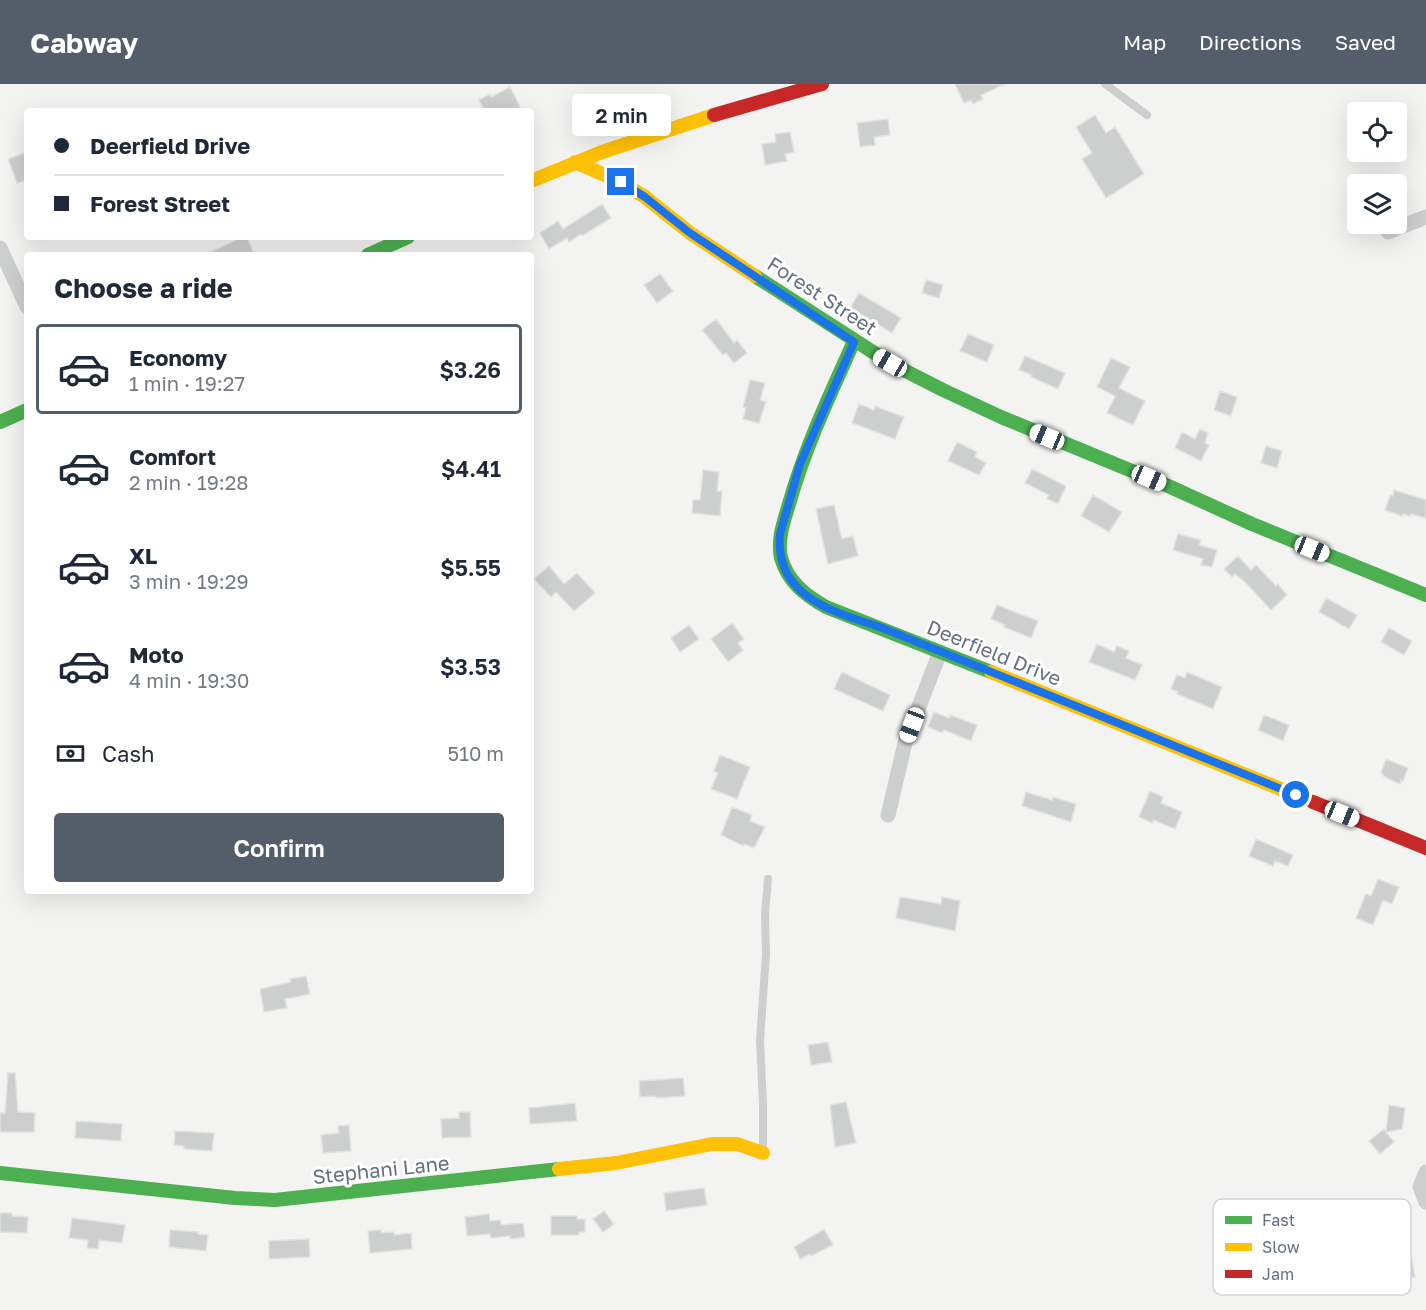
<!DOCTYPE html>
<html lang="en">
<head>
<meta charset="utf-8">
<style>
  body { margin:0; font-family:"Golos Text",sans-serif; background:#f2f2f3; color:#1f2937; height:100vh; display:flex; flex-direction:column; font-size:22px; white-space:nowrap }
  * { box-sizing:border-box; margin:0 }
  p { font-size:20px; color:#747a83 }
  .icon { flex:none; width:33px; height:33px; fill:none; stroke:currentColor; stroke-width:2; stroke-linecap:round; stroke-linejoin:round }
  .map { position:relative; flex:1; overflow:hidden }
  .panel { position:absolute; left:24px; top:168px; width:510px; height:642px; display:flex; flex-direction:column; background:#fff; border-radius:6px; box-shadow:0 6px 24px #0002 }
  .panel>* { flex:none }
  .hud { position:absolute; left:24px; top:24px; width:510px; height:132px; border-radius:6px; box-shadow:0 6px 24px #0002; display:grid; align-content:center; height:132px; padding:0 30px; background:#fff }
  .fabs { position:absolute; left:1347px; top:18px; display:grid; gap:12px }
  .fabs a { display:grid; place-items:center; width:60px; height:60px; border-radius:6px; background:#fff; box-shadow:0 6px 24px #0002; font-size:30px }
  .end { position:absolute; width:27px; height:27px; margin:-14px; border:8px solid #1a73e8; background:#fff; box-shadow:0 0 0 3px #fff }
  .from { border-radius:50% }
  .bubble { position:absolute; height:42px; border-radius:6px; background:#fff; box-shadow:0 6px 24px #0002; font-size:20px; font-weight:600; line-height:42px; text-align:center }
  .car { position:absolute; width:18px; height:36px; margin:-18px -9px; border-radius:8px; box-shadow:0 0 4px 2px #0007; background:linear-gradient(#fff 24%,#345 0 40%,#fff 0 76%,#345 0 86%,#fff 0) }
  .hud b { display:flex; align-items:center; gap:21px; height:57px; font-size:22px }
  .hud b+b { border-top:2px solid #e0e1e3 }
  .hud i { width:15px; height:15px; background:#1f2937 }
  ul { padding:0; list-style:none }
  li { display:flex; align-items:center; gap:18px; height:90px; margin:0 12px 9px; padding:0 18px; border:3px solid transparent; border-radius:6px }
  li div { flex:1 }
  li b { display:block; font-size:22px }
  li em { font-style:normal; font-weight:600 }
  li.current { border-color:#545e6a }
  li>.icon { width:54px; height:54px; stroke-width:1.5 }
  h2 { padding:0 30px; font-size:27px; line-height:72px }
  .pay { display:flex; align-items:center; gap:15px; height:66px; padding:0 30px; font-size:22px }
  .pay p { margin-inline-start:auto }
  .cta { display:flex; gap:12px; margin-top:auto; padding:12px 30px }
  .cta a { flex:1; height:69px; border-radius:6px; background:#545e6a; color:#fff; font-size:24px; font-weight:600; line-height:69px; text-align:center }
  header { display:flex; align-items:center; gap:36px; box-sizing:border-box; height:84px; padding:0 30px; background:#545e6a; color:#fff }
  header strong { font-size:28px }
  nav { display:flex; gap:33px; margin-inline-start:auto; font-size:21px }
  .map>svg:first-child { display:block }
</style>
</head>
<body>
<header>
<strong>Cabway</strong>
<nav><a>Map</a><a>Directions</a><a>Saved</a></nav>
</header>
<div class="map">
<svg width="1426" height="1226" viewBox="0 0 1426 1226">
  <rect width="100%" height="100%" fill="#f3f3f1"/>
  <path fill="#cdcece" stroke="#e2e2e1" stroke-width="1.5" d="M955,0h50l-24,11 2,4 -10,5 -2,-4 -7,3z
    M510,3l10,20 -8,4h-27l-6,-11 11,-6 1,3z
    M1095,31l11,18 9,-6 29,47 -38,24 -24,-39 10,-6 -16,-26z
    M888,35l2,16 -16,2 1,8 -15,2 -3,-24z
    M790,48l4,20 -9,2 2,7 -22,4 -3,-21 14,-2 -1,-8z
    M27,68v28l-10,3 -9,-24z
    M602,120l9,14 -29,18 -1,-2 -12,8 -2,-4 -18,11 -9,-16 18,-12 5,8z
    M234,153h13l6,15 -6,3h-43l28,-13 4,-2z
    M660,190l13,17 -16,12 -13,-18z
    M926,196l17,5 -4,13 -17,-5z
    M859,209l42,25 -9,15 -42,-25z
    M716,235l18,24 3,-3 10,13 -13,10 -8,-10 -3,2 -21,-25z
    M968,250l26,11 -7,17 -27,-11z
    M1025,272l40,17 -7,16 -27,-12 1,-2 -13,-5z
    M1111,274l19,9 -11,21 26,13 -12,24 -26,-12 8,-17 -18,-9z
    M750,296l15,3 -5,17 6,2 -7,21 -16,-4 3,-11 -3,-1z
    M1220,307l17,6 -6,19 -17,-6z
    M859,320l15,6 1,-4 29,11 -9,22 -43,-16z
    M1200,345l8,4 -3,10 4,2 -8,16 -26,-13 7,-16 13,7z
    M957,358l20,10 -2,5 11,6 -7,12 -31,-14z
    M1266,362l16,5 -5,17 -16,-5z
    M1032,385l34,17 -8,18 -11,-5 2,-4 -24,-12z
    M703,386l16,2 -2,19h5l-2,25 -28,-3 1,-13h7z
    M1394,406l32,10v18l-15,-4 -1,2 -7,-2 -1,2 -17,-6 5,-15 3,1z
    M1093,411l29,17 -13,20 -28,-16z
    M834,421l8,34 11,-3 5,20 -30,8 -12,-55z
    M1178,450l23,6 -2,5 18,5 -5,17 -11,-2 2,-6 -30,-9z
    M1238,472l13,14 5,-5 20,21 2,-2 9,11 -16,15 -26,-28 -10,-8 -3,3 -8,-8z
    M549,482l15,18 13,-11 18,20 -21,18 -18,-19 -5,5 -17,-18z
    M1326,514l31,17 -8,14 -30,-17z
    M997,521l41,16 -7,17 -27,-11 1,-2 -14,-6z
    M732,539l12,16 -6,4 5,7 -15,12 -17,-23z
    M689,541l10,14 -19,13 -9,-14z
    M1389,544l23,13 -8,14 -23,-13z
    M1097,560l17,8 3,-6 12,5 -3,7 16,7 -7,15 -46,-18z
    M842,588l48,23 -7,16 -49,-22z
    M1187,588l35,15 -9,22 -36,-15 1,-2 -7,-3 6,-14 8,3z
    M934,628l15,6 1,-3 27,10 -6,16 -27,-11 -2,3 -14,-6z
    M1264,631l25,10 -6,16 -25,-11z
    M720,671l30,12 -13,32 -26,-10 7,-16 -4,-2z
    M1386,675l22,9 -5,13 -2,-1 -1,4 -17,-8v-2l-2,-1z
    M1150,707l13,6 -2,6 21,9 -7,17 -21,-9 -2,3 -13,-6z
    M1026,708l26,8 1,-3 23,7 -5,18 -49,-16z
    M732,723l20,8 -2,6 15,6 -11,21 -10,-4 -1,2 -22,-11z
    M1256,755l37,16 -5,11 -13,-5 -2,5 -24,-10z
    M1378,795l21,8 -7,17 -9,-4 -10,25 -17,-7 10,-24 5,2z
    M900,813l41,7 1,-7 18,4 -5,30 -59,-13z
    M306,892l4,18 -25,5 2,9 -23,4 -4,-23 31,-7 -1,-3z
    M828,958l4,20 -21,3 -3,-20z
    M8,989h7l3,39 17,1 -1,19h-34v-19h5z
    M683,994l2,18 -29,2v-2l-16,1 -1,-16z
    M846,1018l10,41 -21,4 -5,-42z
    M575,1019l2,18 -47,3 -1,-16z
    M1389,1021l16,3 -3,21 -16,3 8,10 -14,12 -11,-13 15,-12 2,3z
    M459,1028h11l1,25 -29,1 -1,-19 18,-1z
    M76,1037l46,3 -1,17 -46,-3z
    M349,1041l2,26 -28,2 -2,-18 18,-2 -1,-7z
    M175,1047l39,2 -2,18 -28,-2v-3l-10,-1z
    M704,1104l3,17 -41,6 -2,-18z
    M604,1127l10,13 -11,8 -10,-13z
    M0,1129h12v3l16,1 -1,16 -27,-1z
    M489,1130l1,7 10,-1 1,5 22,-2 2,14 -15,2v-3l-19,2 -1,-4 -23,2 -2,-19z
    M551,1132h26v3h8v13h-6v3h-28z
    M72,1134l53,7 -3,18 -23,-3 -1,9 -11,-1 1,-8 -19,-2z
    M824,1145l9,16 -22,11 -1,-2 -10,5 -6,-12z
    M170,1146l28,2v2l10,1 -2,16 -37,-4z
    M381,1146v3l13,-1v3l17,-2 1,16 -42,4 -2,-22z
    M309,1155l1,18 -41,2v-18z
    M1412,1175l3,18 -21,3 -3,-18z"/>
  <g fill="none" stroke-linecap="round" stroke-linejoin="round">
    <path stroke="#cdcece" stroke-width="8" d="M1105,0l42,31
      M763,1067v-47l-3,-64 6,-86 -1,-40 3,-35"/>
    <path stroke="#cdcece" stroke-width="15" d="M1388,148l38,-15
      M0,164l27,59
      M888,731l17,-72 35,-91
      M1426,1088l-6,15 6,15"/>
    <path stroke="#4caf50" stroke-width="14" d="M368,171l40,-18
      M755,192l135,87 53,27 58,27 165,68 86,39 174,71
      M854,257c-24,54 -49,106 -65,163 -5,17 -12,35 -8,54 7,24 24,37 45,49l165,65
      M0,338l27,-12
      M0,1089l235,25 40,2 284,-31"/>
    <path stroke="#ffc107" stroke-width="14" d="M575,78l46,20 24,15 45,36 65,43
      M531,97l71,-29 112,-37
      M991,588l322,130
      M559,1085l57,-6 96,-19h25l26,9"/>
    <path stroke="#c62828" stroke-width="14" d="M714,31l108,-31
      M1313,718l113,46"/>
  </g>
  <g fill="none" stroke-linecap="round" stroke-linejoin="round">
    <path stroke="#1a73e8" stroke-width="8" d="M621,98l24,15 45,36 164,109 -54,122 -20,70c-6,62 53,78 100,93l416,168"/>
  </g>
  <g text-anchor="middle" stroke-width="6" stroke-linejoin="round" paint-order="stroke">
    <g font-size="20" fill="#637081" stroke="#fff">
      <text transform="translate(822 212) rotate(33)" y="7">Forest Street</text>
      <text transform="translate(994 569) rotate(22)" y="7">Deerfield Drive</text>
      <text transform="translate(381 1086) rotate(-6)" y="7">Stephani Lane</text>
    </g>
  </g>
  <rect x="1213" y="1115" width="198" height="96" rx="9" fill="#fff" stroke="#d0d4d9" stroke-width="1.5"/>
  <rect x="1225" y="1132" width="27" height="8" fill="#4caf50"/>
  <rect x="1225" y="1159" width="27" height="8" fill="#ffc107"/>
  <rect x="1225" y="1186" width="27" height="8" fill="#c62828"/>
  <g font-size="16" fill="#637081">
    <text x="1262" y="1142">Fast</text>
    <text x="1262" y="1169">Slow</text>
    <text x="1262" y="1196">Jam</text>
  </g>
</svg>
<div class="fabs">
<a><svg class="icon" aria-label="locate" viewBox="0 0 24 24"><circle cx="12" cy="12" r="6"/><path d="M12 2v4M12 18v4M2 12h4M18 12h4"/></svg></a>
<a><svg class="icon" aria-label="layers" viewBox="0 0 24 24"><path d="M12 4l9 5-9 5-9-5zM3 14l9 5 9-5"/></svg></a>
</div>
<i class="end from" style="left:1296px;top:711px"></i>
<i class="end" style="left:621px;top:98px"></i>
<div class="bubble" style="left:572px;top:10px;width:99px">2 min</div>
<i class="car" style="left:890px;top:279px;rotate:300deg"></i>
<i class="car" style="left:1047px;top:353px;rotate:293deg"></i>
<i class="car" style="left:1149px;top:394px;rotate:113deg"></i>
<i class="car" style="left:1312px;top:465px;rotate:112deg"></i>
<i class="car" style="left:912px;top:641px;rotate:201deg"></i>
<i class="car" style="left:1342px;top:730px;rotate:112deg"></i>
<div class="hud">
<b><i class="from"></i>Deerfield Drive</b>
<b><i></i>Forest Street</b>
</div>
<section class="panel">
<h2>Choose a ride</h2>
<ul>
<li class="current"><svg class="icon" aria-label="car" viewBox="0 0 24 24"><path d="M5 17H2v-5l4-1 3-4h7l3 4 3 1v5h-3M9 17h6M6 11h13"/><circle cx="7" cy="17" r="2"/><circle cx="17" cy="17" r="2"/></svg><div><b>Economy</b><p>1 min · 19:27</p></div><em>$3.26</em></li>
<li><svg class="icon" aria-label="car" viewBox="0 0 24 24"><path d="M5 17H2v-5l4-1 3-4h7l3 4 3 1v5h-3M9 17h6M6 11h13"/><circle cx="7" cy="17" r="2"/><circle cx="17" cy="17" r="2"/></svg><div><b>Comfort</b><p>2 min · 19:28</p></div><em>$4.41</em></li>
<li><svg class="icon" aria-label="car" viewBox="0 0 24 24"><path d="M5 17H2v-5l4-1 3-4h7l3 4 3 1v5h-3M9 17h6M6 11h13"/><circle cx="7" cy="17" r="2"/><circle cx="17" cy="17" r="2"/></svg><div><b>XL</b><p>3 min · 19:29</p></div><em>$5.55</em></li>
<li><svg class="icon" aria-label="car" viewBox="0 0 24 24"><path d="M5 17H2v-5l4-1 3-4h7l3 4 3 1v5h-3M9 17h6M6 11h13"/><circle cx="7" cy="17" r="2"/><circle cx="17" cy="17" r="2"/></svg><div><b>Moto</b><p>4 min · 19:30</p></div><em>$3.53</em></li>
</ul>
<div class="pay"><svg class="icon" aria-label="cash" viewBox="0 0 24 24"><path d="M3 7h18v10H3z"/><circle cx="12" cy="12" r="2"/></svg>Cash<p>510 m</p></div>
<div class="cta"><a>Confirm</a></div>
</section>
</div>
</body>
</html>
